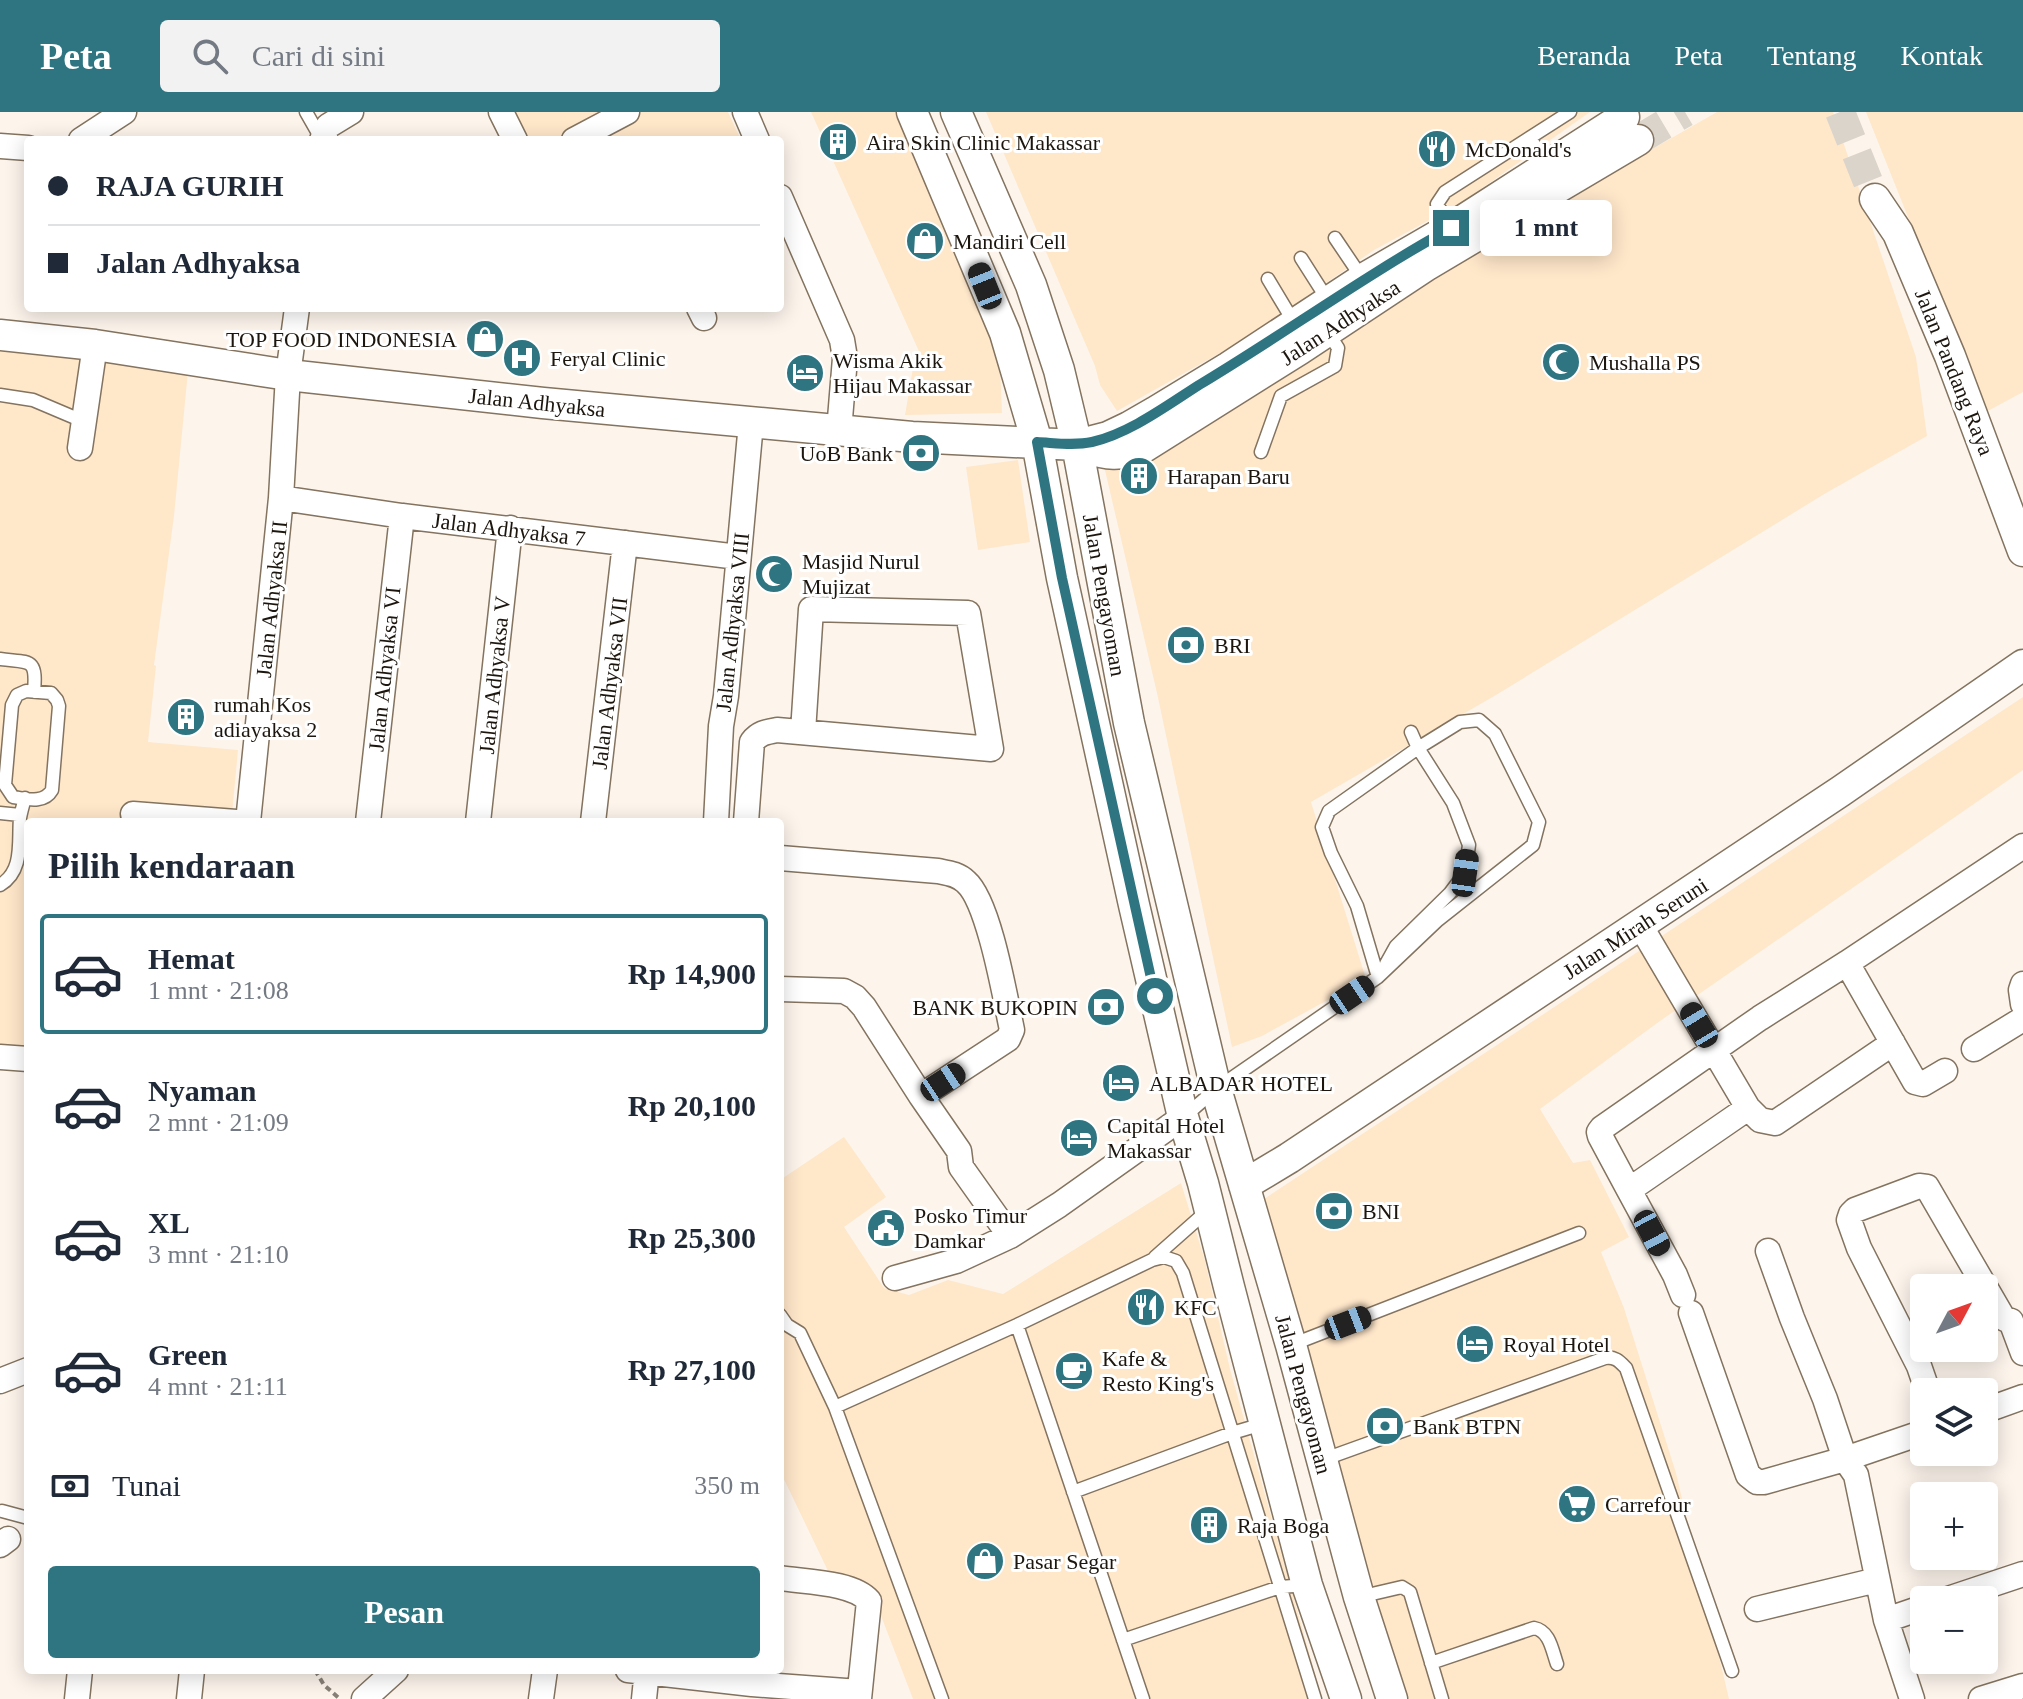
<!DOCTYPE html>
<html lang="id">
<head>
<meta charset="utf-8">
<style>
  body { margin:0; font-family:Georgia,serif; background:#f2f2f3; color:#1f2937; height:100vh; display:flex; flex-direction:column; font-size:30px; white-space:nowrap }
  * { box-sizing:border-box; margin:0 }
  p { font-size:26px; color:#747a83 }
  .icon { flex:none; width:44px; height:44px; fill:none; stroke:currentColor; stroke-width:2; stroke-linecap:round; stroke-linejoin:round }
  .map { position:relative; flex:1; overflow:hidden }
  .sheet { position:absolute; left:24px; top:706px; width:760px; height:856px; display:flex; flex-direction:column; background:#fff; border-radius:8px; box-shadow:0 4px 20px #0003 }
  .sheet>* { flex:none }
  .guide { position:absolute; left:24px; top:24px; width:760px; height:176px; border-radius:8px; box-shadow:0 4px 20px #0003; display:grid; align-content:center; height:176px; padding:0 24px; background:#fff }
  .needle { width:52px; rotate:49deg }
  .buttons { position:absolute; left:1910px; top:1162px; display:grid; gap:16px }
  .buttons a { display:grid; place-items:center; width:88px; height:88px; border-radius:8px; background:#fff; box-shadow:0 4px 20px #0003; font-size:40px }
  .end { position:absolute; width:36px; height:36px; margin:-18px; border:10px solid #2e7581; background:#fff; box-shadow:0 0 0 4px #fff }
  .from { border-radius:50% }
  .bubble { position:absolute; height:56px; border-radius:8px; background:#fff; box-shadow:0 4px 20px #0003; font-size:26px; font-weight:700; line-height:56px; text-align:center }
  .car { position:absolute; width:24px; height:48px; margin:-24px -12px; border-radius:10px; box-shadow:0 0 6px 2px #0007; background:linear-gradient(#222 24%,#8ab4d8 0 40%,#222 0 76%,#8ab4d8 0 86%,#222 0) }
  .guide b { display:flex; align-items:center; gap:28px; height:76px; font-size:30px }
  .guide b+b { border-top:2px solid #e0e1e3 }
  .guide i { width:20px; height:20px; background:#1f2937 }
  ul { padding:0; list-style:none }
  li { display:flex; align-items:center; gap:24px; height:120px; margin:0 16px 12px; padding:0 8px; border:4px solid transparent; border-radius:8px }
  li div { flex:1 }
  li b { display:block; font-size:30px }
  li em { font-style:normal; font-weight:700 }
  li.active { border-color:#2e7581 }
  li>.icon { width:72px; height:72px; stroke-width:1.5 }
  h2 { padding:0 24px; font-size:36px; line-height:96px }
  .pay { display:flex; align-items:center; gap:20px; height:88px; padding:0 24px; font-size:30px }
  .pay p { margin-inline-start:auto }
  .action { display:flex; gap:16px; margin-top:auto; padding:16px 24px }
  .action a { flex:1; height:92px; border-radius:8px; background:#2e7581; color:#fff; font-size:32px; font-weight:700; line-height:92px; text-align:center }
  header { display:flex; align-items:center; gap:48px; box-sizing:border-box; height:112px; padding:0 40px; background:#2e7581; color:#fff }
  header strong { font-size:38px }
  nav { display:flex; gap:44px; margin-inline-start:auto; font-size:28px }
  .search { width:560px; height:72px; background:#f2f2f3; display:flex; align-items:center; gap:20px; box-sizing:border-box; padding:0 28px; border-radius:8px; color:#747a83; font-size:30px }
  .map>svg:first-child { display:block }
</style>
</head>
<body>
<header>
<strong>Peta</strong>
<div class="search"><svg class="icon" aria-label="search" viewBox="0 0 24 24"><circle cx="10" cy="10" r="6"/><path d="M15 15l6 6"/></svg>Cari di sini</div>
<nav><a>Beranda</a><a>Peta</a><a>Tentang</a><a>Kontak</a></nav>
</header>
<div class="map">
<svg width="2023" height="1587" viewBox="0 0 2023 1587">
  <rect width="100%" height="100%" fill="#fdf5ec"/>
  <path fill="#ffe7ca" d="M488,0h240l13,28h-240z
    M811,0h88l100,228 3,73 -97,2 9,-53 8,-4z
    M986,0h604l-129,91 -87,47 -131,90 -126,71 -17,-26 -5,-19z
    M1717,0h116l83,245 11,79 -101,57 -330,202 -185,107 55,177 -104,57 -30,11 -75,-354 -53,-227 267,-148 215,-131z
    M1866,0h157v280l-37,20z
    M0,237l188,22 -14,145 -20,149 2,1 -8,76 90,8 -6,64 -106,-8 -2,16h-57l-25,-4 1,4h-15v231l-28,-4z
    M1018,348l12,82 -52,8 -12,-83z
    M2023,585v73l-363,251 -120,88 33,54 17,-3 39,77 -28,15 23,56 52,165 53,226h-324l-37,-126 -37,-143 -67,-231z
    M844,1025l42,60 -42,30 40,61 25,7 39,-15 55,14 178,-111 24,78 25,108 92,330h-409l-40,-104 -44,-22 -49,-102v-291z"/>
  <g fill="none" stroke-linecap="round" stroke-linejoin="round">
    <path stroke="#dbd4cb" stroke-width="30" stroke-dasharray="30 15" stroke-linecap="butt" d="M1840,0l35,87
      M1638,28l47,-28"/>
    <g stroke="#83735f" stroke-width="15">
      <path id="service" d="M306,0l16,28
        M1530,26l18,28
        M1452,117l-15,-25 8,-12 125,-80
        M1335,126l27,40
        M1301,146l28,44
        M1268,167l27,45
        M0,283l33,5 52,22
        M1261,340l20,-56 54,-30 3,-18 -11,-17
        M0,547c30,4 37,-2 34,33
        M26,579l25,2 6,7 2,6 -7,84c-8,14 -25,9 -39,7l-8,-12 7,-80 5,-10z
        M0,701l20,2
        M0,773c24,-14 18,-43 20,-67 1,-6 3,-13 5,-20
        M1386,852l10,-18 54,-53 15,-20 4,-28 -16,-42 -35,-55 -7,-16
        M1185,1004l31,-27 162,-112 60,-57 95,-75 6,-23 -44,-88 -16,-14 -19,2 -42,26 -89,63 -7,16 9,26 26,53 21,71
        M1155,1145l52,-46
        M780,1203l7,10 13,8 35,74 107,292
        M1017,1213l126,374
        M1291,1233l288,-112
        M835,1295l182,-82 135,-65 12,-3 12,4 7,12 132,426
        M1322,1348l283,-102c10,-2 15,4 21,10l106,303
        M1073,1380l159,-59 34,-10
        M2,1399l26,7
        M1359,1485l43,-10 8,5 32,107
        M1123,1528l157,-53 27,-2
        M1431,1551l103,-35c16,3 18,22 23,36"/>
    </g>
    <g stroke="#83735f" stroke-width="27">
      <path id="minor" d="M501,0l14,28
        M745,0l12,28
        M81,28l43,-28
        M322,28l6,-14 23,-14
        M574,28l53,-28
        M0,34l28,2
        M780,85l62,143 3,18 -6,73
        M699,196l5,10
        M80,336l15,-103
        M281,386l121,18 336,41
        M133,702l103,8
        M248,710l33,-324 7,-123 9,-67
        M368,710l34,-306
        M478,710l32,-294
        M593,710l32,-279
        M716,710l5,-96 5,-30 25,-273
        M746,710l6,-80c7,-9 14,-10 25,-12l214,19 -23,-136 -157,-4 -8,123
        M780,746l158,13c10,2 20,3 28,11 23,20 39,115 46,148l-4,9 -87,57
        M1640,813l108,183 12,12 15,3 118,-80
        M1847,851l68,119 8,2 22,-13
        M2023,872l-2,6 2,14
        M780,877l64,2 11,6 9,10 57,89 38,55 2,16 49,69
        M1974,937l49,-30
        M0,945l28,2
        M1748,996l-119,82 -29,-54 -1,-4 3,-4 158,-110 87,-55 176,-117
        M1629,1078l46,85 8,20
        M1768,1139l24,67 33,81 20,60 11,16 30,145 26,79
        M895,1166l61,-17 54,-25 49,-31 124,-88
        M1691,1201l57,162 9,7h7l81,-23 79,-27
        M2011,1209l12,32
        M0,1269l28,-11
        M1928,1280l-9,-26 -60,-118 -10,-28 2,-6 4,-4 64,-24 8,1 75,129 3,3 6,2
        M1984,1299l39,-14
        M0,1433l8,-6
        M780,1466c24,4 73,4 89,23l-10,98
        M1945,1488l78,-26
        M1757,1497l120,-29
        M1886,1508l38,-13
        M628,1558l124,14 107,8
        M77,1587l3,-29
        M189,1587l3,-29
        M364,1587l32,-29
        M541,1587l4,-29
        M644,1587l3,-29
        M1981,1587l42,-13"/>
    </g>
    <g stroke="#83735f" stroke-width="33">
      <path id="tertiary" d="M912,0l93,221 32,109 25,136 72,327 49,212 20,66 26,104 78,298 39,114
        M956,0l75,173 28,85 18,75 52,278 87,366 75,256 68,252 33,102
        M1875,87l23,34 52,123 73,195
        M0,223l95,10 193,30 255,28 369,34 165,8 31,-8 21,-10 26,-15 74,-45 134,-88 88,-51 173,-111
        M1083,335c24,8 37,10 61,0l156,-98 127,-84 211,-125
        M1244,1073l45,-27 552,-367 182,-126"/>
    </g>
    <path stroke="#888178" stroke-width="4" stroke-dasharray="6 4" stroke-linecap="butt" d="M315,1558l9,15 16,14"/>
    <use href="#service" stroke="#fff" stroke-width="12"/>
    <use href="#minor" stroke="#fff" stroke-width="24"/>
    <use href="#tertiary" stroke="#fff" stroke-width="30"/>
  </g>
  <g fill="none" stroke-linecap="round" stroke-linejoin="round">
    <path stroke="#2e7581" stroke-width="10" d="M1155,884l-93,-418 -25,-136c19,1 37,4 55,0 38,-9 74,-36 107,-57 85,-51 165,-109 252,-157"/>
  </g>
  <defs>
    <g id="building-disc" transform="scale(2)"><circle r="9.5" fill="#2e7581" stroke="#fff"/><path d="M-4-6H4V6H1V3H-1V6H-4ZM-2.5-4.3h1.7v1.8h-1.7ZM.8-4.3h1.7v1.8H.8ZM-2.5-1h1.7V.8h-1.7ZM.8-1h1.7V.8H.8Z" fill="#fff"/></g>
    <g id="restaurant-disc" transform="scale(2)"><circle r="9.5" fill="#2e7581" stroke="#fff"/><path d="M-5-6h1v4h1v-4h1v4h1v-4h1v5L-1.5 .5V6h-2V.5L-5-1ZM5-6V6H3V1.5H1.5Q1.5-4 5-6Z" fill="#fff"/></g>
    <g id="shop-disc" transform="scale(2)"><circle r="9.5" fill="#2e7581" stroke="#fff"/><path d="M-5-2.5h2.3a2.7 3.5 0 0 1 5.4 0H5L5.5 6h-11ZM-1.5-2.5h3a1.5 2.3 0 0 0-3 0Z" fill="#fff"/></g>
    <g id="hospital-disc" transform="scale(2)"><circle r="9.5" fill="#2e7581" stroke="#fff"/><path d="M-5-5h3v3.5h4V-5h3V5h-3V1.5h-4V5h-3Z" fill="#fff"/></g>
    <g id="mosque-disc" transform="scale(2)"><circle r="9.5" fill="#2e7581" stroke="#fff"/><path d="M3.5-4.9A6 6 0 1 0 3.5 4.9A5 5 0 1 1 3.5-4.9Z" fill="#fff"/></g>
    <g id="hotel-disc" transform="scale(2)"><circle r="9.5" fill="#2e7581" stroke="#fff"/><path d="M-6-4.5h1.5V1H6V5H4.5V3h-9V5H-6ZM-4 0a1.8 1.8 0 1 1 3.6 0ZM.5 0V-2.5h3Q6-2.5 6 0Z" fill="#fff"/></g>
    <g id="bank-disc" transform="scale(2)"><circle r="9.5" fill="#2e7581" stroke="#fff"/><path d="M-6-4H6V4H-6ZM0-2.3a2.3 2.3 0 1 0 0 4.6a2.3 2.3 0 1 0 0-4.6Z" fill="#fff"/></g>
    <g id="civic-disc" transform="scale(2)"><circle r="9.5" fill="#2e7581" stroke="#fff"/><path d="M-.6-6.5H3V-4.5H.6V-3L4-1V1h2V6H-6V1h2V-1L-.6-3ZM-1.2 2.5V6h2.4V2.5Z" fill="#fff"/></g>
    <g id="cafe-disc" transform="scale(2)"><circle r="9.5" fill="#2e7581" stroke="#fff"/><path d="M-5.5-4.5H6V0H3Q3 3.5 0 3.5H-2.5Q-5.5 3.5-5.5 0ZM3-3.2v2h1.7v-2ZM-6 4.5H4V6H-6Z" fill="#fff"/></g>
    <g id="supermarket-disc" transform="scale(2)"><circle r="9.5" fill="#2e7581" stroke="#fff"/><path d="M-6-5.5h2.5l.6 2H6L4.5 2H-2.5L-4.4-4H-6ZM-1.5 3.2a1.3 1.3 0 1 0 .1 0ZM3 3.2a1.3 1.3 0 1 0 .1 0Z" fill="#fff"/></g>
  </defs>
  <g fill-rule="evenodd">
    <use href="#building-disc" x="838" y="30"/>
    <use href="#restaurant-disc" x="1437" y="37"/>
    <use href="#shop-disc" x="925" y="129"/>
    <use href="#shop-disc" x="485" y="227"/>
    <use href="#hospital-disc" x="522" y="246"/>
    <use href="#mosque-disc" x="1561" y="250"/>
    <use href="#hotel-disc" x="805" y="261"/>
    <use href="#bank-disc" x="921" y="341"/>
    <use href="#building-disc" x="1139" y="364"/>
    <use href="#mosque-disc" x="774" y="462"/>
    <use href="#bank-disc" x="1186" y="533"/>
    <use href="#building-disc" x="186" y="605"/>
    <use href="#bank-disc" x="1106" y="895"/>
    <use href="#hotel-disc" x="1121" y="971"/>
    <use href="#hotel-disc" x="1079" y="1026"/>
    <use href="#bank-disc" x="1334" y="1099"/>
    <use href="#civic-disc" x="886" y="1116"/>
    <use href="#restaurant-disc" x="1146" y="1195"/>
    <use href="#hotel-disc" x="1475" y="1232"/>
    <use href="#cafe-disc" x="1074" y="1259"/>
    <use href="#bank-disc" x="1385" y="1314"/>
    <use href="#supermarket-disc" x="1577" y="1392"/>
    <use href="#building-disc" x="1209" y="1413"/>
    <use href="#shop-disc" x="985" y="1449"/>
  </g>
  <g text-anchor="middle" stroke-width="6" stroke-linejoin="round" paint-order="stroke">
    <g font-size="22" fill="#1c160e" stroke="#fff" text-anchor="start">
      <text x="866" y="38">Aira Skin Clinic Makassar</text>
      <text x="1465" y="45">McDonald's</text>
      <text x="953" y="137">Mandiri Cell</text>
      <text x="457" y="235" text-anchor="end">TOP FOOD INDONESIA</text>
      <text x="550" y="254">Feryal Clinic</text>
      <text x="833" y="256">Wisma Akik<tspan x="833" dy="25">Hijau Makassar</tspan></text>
      <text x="1589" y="258">Mushalla PS</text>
      <text x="893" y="349" text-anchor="end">UoB Bank</text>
      <text x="1167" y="372">Harapan Baru</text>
      <text x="802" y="457">Masjid Nurul<tspan x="802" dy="25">Mujizat</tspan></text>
      <text x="1214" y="541">BRI</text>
      <text x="214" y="600">rumah Kos<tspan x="214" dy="25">adiayaksa 2</tspan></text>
      <text x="1078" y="903" text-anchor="end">BANK BUKOPIN</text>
      <text x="1149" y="979">ALBADAR HOTEL</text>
      <text x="1107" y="1021">Capital Hotel<tspan x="1107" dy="25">Makassar</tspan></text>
      <text x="1362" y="1107">BNI</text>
      <text x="914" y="1111">Posko Timur<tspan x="914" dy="25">Damkar</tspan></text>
      <text x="1174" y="1203">KFC</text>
      <text x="1503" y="1240">Royal Hotel</text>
      <text x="1102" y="1254">Kafe &amp;<tspan x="1102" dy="25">Resto King's</tspan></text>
      <text x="1413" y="1322">Bank BTPN</text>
      <text x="1605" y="1400">Carrefour</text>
      <text x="1237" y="1421">Raja Boga</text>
      <text x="1013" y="1457">Pasar Segar</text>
    </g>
    <g font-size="22" fill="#1c160e" stroke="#fff">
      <text transform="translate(1340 210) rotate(-33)" y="8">Jalan Adhyaksa</text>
      <text transform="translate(1955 260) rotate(68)" y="8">Jalan Pandang Raya</text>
      <text transform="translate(537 290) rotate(6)" y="8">Jalan Adhyaksa</text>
      <text transform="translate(509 417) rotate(7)" y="8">Jalan Adhyaksa 7</text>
      <text transform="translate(1105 483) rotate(80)" y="8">Jalan Pengayoman</text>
      <text transform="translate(271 487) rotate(-84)" y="8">Jalan Adhyaksa II</text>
      <text transform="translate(732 510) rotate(-84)" y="8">Jalan Adhyaksa VIII</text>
      <text transform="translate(384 557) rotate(-84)" y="8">Jalan Adhyaksa VI</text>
      <text transform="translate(494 563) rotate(-84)" y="8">Jalan Adhyaksa V</text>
      <text transform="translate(609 571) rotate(-83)" y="8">Jalan Adhyaksa VII</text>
      <text transform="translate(1635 816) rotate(-33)" y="8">Jalan Mirah Seruni</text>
      <text transform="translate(1304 1282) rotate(75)" y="8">Jalan Pengayoman</text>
    </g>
  </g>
</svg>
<div class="buttons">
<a><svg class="needle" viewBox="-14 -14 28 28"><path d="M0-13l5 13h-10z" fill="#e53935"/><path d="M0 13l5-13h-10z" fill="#747a83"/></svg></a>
<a><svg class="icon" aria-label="layers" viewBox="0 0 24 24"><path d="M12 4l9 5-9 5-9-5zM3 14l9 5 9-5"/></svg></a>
<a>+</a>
<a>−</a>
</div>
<i class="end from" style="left:1155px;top:884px"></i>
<i class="end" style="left:1451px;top:116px"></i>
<div class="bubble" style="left:1480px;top:88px;width:132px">1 mnt</div>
<i class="car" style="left:985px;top:174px;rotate:338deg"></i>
<i class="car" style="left:1465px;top:761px;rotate:8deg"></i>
<i class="car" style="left:1352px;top:883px;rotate:56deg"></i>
<i class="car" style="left:1699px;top:913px;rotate:329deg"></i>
<i class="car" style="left:943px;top:970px;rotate:57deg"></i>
<i class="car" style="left:1652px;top:1121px;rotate:152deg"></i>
<i class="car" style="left:1348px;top:1211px;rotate:69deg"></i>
<div class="guide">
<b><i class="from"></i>RAJA GURIH</b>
<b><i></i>Jalan Adhyaksa</b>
</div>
<section class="sheet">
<h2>Pilih kendaraan</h2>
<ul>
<li class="active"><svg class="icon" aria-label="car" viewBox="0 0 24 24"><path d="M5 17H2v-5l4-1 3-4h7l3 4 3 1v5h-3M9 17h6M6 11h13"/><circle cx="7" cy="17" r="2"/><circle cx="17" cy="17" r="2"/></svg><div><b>Hemat</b><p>1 mnt · 21:08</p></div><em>Rp 14,900</em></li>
<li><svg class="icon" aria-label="car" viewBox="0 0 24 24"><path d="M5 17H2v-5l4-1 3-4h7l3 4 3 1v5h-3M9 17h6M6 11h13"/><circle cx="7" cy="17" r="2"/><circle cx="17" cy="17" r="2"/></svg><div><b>Nyaman</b><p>2 mnt · 21:09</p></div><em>Rp 20,100</em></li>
<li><svg class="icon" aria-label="car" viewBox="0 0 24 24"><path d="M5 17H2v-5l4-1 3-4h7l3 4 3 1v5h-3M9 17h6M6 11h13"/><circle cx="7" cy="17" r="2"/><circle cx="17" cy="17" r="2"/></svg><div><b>XL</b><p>3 mnt · 21:10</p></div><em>Rp 25,300</em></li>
<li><svg class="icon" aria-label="car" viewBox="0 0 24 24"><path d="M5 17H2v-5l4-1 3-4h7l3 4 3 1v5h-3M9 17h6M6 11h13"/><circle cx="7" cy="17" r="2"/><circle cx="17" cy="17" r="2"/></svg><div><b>Green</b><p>4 mnt · 21:11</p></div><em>Rp 27,100</em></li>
</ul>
<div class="pay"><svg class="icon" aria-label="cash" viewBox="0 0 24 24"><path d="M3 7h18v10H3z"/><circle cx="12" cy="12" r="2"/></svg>Tunai<p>350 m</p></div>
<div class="action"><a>Pesan</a></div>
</section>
</div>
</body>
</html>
